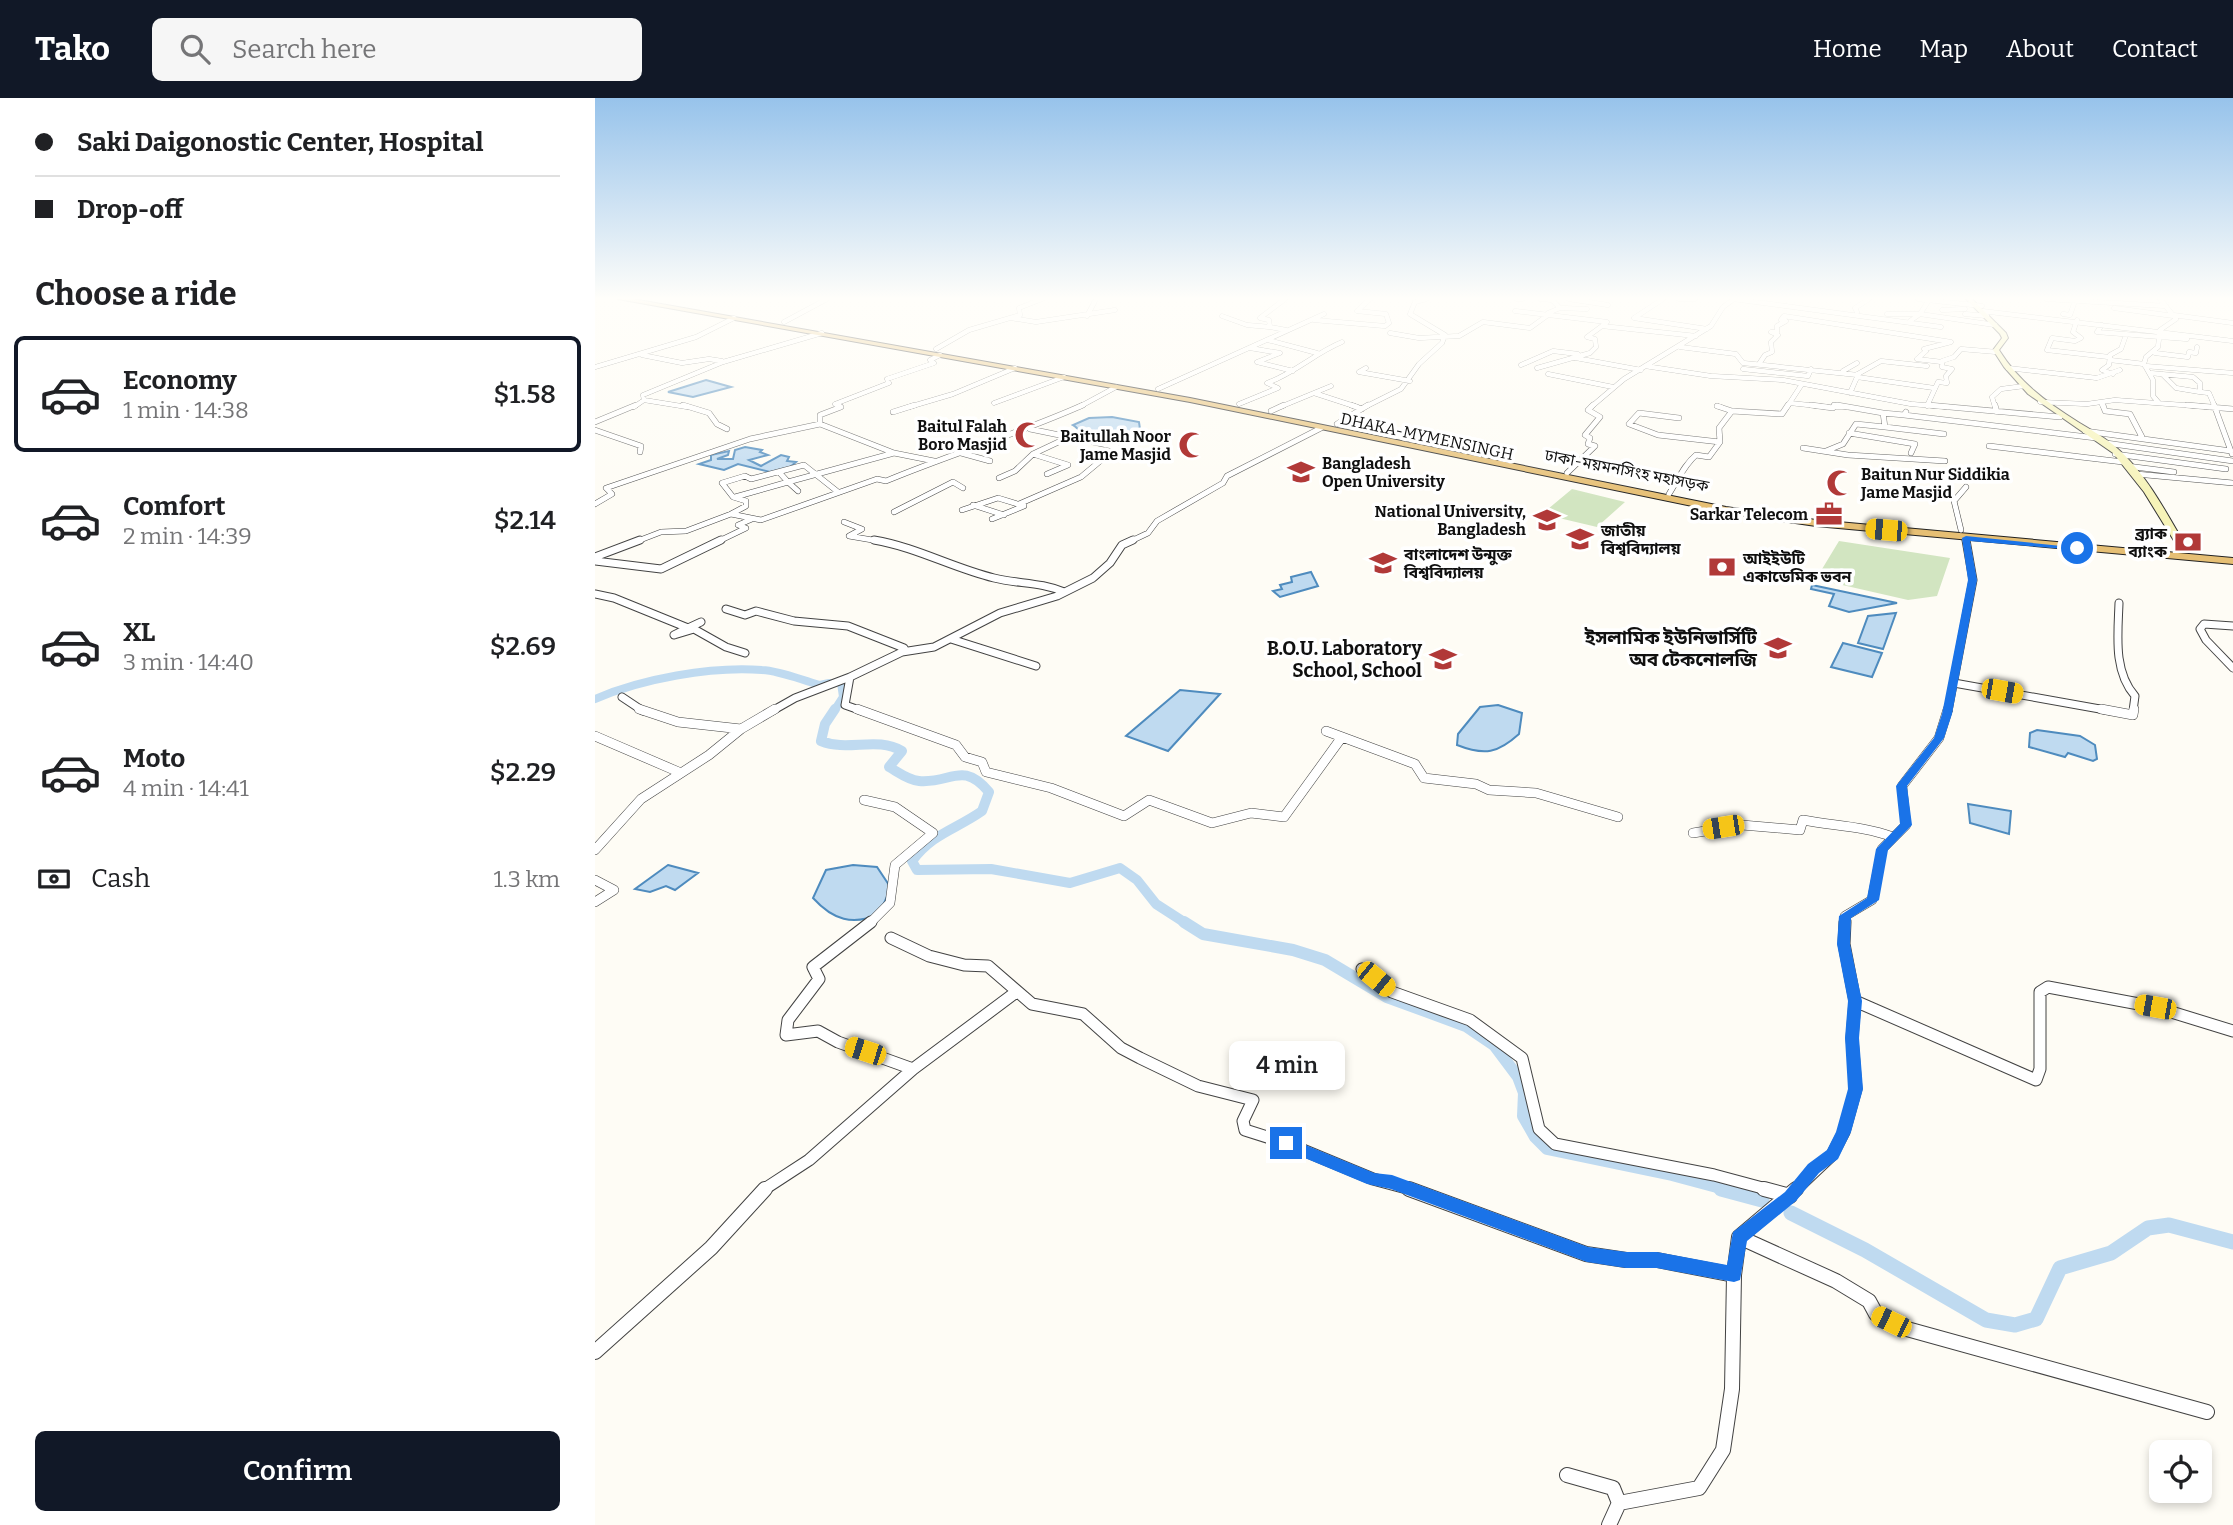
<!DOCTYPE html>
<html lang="en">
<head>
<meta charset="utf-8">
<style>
  body { margin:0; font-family:Bitter,"Noto Sans Bengali",serif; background:#f6f6f6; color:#202124; height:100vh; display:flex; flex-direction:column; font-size:26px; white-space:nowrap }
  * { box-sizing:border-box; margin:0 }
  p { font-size:23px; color:#757577 }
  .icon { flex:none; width:38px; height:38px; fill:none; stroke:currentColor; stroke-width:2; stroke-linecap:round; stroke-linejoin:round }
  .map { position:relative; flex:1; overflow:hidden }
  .panel { display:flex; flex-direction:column; background:#fff; width:595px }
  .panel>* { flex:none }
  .hud { display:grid; align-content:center; height:154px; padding:0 35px; background:#fff }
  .fabs { position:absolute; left:1554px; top:1342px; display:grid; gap:14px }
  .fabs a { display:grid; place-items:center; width:63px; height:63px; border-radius:10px; background:#fff; box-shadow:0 4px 10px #0003; font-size:35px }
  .end { position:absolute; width:32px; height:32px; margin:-16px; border:9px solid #1a73e8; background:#fff; box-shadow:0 0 0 4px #fff }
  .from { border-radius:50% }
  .bubble { position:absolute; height:49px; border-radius:10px; background:#fff; box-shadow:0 4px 10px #0003; font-size:23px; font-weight:600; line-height:49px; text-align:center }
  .car { position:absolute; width:21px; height:42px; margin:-21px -10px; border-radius:9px; box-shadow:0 0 5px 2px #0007; background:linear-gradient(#f5c518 24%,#345 0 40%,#f5c518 0 76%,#345 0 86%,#f5c518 0) }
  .hud b { display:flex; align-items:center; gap:24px; height:66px; font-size:26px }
  .hud b+b { border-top:2px solid #e0e0e0 }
  .hud i { width:18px; height:18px; background:#202124 }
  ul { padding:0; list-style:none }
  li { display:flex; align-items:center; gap:21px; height:116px; margin:0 14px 10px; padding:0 21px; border:4px solid transparent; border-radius:10px }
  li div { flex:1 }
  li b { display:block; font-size:26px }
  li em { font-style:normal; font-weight:600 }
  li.current { border-color:#111827 }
  li>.icon { width:63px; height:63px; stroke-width:1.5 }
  h2 { padding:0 35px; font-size:32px; line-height:84px }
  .pay { display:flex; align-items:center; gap:18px; height:77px; padding:0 35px; font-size:26px }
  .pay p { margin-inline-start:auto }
  .cta { display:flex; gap:14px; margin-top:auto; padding:14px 35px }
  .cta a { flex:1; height:80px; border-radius:10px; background:#111827; color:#fff; font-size:28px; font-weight:600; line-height:80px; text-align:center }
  header { display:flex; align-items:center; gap:42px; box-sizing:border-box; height:98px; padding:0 35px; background:#111827; color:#fff }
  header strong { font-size:33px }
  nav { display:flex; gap:38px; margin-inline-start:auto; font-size:24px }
  .search { width:490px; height:63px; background:#f6f6f6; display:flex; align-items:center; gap:18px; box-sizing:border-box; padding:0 24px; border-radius:10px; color:#757577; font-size:26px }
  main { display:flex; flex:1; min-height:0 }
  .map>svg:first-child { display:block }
</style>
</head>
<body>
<header>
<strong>Tako</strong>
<div class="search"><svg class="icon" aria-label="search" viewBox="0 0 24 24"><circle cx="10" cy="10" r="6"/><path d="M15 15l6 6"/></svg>Search here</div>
<nav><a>Home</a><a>Map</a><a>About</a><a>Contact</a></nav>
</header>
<main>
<section class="panel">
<div class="hud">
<b><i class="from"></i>Saki Daigonostic Center, Hospital</b>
<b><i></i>Drop-off</b>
</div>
<h2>Choose a ride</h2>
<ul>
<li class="current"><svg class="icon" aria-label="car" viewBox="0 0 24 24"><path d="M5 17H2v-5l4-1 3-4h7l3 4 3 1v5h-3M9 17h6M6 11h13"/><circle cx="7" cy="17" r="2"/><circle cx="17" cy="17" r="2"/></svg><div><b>Economy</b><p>1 min · 14:38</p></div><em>$1.58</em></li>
<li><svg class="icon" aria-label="car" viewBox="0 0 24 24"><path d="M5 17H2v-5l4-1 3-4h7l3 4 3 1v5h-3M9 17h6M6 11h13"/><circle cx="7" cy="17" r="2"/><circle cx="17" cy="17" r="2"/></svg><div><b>Comfort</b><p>2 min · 14:39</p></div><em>$2.14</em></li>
<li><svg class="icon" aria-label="car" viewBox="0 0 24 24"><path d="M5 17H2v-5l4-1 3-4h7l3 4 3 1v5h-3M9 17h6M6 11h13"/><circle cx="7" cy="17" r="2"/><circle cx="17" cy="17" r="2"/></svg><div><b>XL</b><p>3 min · 14:40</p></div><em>$2.69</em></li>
<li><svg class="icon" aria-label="car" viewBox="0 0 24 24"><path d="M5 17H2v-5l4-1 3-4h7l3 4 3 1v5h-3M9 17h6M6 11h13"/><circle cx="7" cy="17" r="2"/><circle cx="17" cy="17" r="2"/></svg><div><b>Moto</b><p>4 min · 14:41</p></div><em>$2.29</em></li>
</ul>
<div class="pay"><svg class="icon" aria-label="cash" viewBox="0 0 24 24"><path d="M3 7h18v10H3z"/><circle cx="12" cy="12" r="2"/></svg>Cash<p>1.3 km</p></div>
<div class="cta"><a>Confirm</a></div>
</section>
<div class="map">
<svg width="1638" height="1427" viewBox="0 0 1638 1427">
  <rect width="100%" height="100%" fill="#fefcf5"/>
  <path fill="#d2e5c1" d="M977,391l53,13 -28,25 -55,-13z
    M1244,443l111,17 -13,38 -29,4 -92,-21z"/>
  <path fill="#bfdaf0" stroke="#4e8bbe" stroke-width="2" d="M111,282l25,7 -38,10 -25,-5z
    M517,319l27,5 1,7c-12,10 -45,16 -59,3 -3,-2 -4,-5 -8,-7l16,-7z
    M150,349l17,3 -2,2 8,3 -19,5 12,6 20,-11 8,2 -2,4 9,1 -6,5 -20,5 -32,-8 -14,6 -25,-6 12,-4v-5l18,-4 -1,4 -11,4h16l2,-9z
    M716,474l7,14 -38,11 -7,-6 9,-2 -2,-4 12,-3 -1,-5z
    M1217,487l85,18 -48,9 -20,-6 5,-12 -23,-5z
    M1301,515l-13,36 -25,-6 10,-27z
    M1248,545l39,10 -10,24 -41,-10z
    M585,592l40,4 -52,57 -42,-15z
    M903,607l24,8 -3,21c-21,19 -34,22 -62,11l1,-11 22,-27z
    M1442,632l43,6 15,9 2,14 -4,2 -25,-8 -3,4 -36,-10 1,-14z
    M1373,706l43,7 -2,23 -39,-11z
    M73,767l30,8 -23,17 -9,-4 -16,6 -15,-3z
    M258,767l24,2 14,21 -12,26c-26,12 -46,6 -66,-16l13,-28z"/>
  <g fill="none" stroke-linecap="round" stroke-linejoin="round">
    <path stroke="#bfdaf0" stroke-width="8" d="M0,601c46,-20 116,-33 167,-29 19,1 39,10 58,15l9,-2
      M239,613l9,-14 -2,-14"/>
    <path stroke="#bfdaf0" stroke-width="10" d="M240,611l-10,15 -4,17c27,11 56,-5 81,10l-13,16c9,5 19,13 30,14 32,3 43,-21 70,11l-7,19c-27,19 -49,22 -70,50l5,9 74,-1 79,14 50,-15 17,12 19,24 31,20"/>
    <path stroke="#bfdaf0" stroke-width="12" d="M589,824l19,12 90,16 32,10 62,37 79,29 28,19 24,32 6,16 -1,23 12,21 12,12 125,26 56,15"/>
    <path stroke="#bfdaf0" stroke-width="15" d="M1126,1091l41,11
      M1196,1115l74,37 121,70 29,5 21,-6 24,-51 51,-15 37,-25 21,-3 64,17"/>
    <g stroke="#434343" stroke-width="5">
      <path id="minor-far5" d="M690,201l-25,19 9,2 1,7 16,3
        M922,201h5
        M946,201l11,1 8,8
        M974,201l39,6
        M1068,201l-29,19 73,11
        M1084,201h16
        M1138,201l208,28
        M1323,201l64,7
        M1451,201l120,7
        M1519,210l60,8
        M1347,212l23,-1
        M920,213l92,11 -5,4 94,10
        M1387,213l251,30
        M1262,214l-2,-4 14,-9
        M953,215l12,-5 27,1
        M1292,216h33l9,-14
        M1370,216l22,2
        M1468,216l7,1 5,-14
        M1578,217l60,8
        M492,218l8,-15
        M627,218l25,9 23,2
        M1189,218l167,26 -27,7 2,2 -9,8 25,3
        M416,220l25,4 79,-12
        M719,222l71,6 4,-3 -3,-9 -29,-3 13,-12
        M1482,222l-4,12 8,6 -6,3 -23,-3 -5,12 62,7
        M1315,223l10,-7 75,11
        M189,224l43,-23
        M1507,227l-5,7 90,7
        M795,235l29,5 40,-2 24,-14 47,6 18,-13
        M673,242l49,13
        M1085,249l56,7 7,9 115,12 -8,18
        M655,250l30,5 -23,9 36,9
        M341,251l33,-19 51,-15 -1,-7 23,-9
        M1560,255l33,4 1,-5 7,1 1,-6
        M47,257l40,8 27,-4 13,2
        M981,260l65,12
        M1515,262l34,4
        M1164,266l6,-9 7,-3 -1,-10 7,-7 -7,-3h6v-6l9,-5 -5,-1 2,-3
        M926,267l32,-14 25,3
        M1050,268l66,10 72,4 128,24 37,3
        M1550,268l88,7
        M0,269l101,-30 38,-19
        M771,270l-7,4 51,9
        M942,270l53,-15 6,-6 -1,-8 -8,-2 15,-11
        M1413,270l89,10 23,-8
        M1148,271l65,7 3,-7
        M1248,273l14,-8
        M1555,275l43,4 7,6v9l9,1 6,14
        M953,276l65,13
        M1518,276l-11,-4 7,-5 1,-10 11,-6 5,-14
        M1567,276l14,14 24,4
        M1261,277l25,-14 46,5
        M1262,279l77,11
        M563,291l166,-75
        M719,295l43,14
        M49,302l43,7
        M1445,304l47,2 28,-4 95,7
        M1506,304l2,5
        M399,305l70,-26
        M1195,305l37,4
        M1564,305l-6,-7v-16l-9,-16 2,-7 12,-10 2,-17 16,-11 -16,-20
        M644,306l39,-16 -11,-5c28,-10 48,-30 75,-41
        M1122,308l4,1
        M1332,308l11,-24 9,1 -1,-7 6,-7 -10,-2v-6l12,-4 7,-8 36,3
        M39,309l10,-7 -1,-5 80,-33 99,-29
        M245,309l-5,-3 54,-21 -2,-4 47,-16 -4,-3 10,-5
        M314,309l44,-13 62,-26
        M484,309l37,-20
        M685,309l51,-21
        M770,309l36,-18 18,-25 23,-21 3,-8 -35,-21 5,-12 11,-3
        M996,309l33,-28 87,-53 12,-19 11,-8
        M1192,309l15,-23
        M1238,309h15
        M1400,309l-3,-10 9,-8 23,-3"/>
    </g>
    <g stroke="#434343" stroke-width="6">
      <path id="minor-far4" d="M88,307l26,8 8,11 10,5
        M756,307l11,4
        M1216,307l22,3 1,-3
        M1242,307l46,8
        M1333,307l132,12
        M1400,307l2,7
        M1508,307l2,6 25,3 12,23
        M1592,307l46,4
        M1619,307l18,49
        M676,313l13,-6
        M1137,313l50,3 6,-9
        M298,314l22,-7
        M1311,314l-2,3 -21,-2 2,14 59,7
        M1309,317l192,23
        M1084,320l-40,-5 -10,11 29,11 62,7
        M0,324l41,-17
        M225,326l74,29 40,8
        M742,326l31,-19
        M435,331l39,8
        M0,332l46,16 -1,6
        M1490,333l146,20
        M1254,335l66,11 -4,9
        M1511,345l127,18
        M1394,348l134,16
        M1208,350l45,7 97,6
        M1231,353l17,-7 13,-20 29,3
        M366,355l29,8
        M1520,356l111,15
        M1532,368l47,6
        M184,374l9,10 106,-29
        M972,375l28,-27 -7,-2 2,-6 -5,-3 15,-18 -12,-7 5,-5
        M1541,376l97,9
        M404,380l16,-7 18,-17
        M1074,396c9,-14 15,-29 27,-39l13,2 11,-15 -1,-14 13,-17 -15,-5
        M140,399l53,-15 10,9
        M0,406l17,-10 -6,-6 144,-49 70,-15v-9l21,-8 -3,-2
        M424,406l62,-27 36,-30 -48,-10 -36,17 35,11 -21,9
        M378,407l31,10
        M367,412l36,-12 26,8 -32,13
        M299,414l59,-30 10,6
        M136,416l15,-8v-5l-13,-4 -11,-14 23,-7 6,3 53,-14 34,27
        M249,424l18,7 -13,7 35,6
        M1366,432l-7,-29 12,-14
        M1371,440l1,4
        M40,444l26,-10 25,-1 45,-17 30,6 116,-41 9,2c65,-27 132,-47 197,-76
        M122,444l29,-14 -8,-3 14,-6
        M534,444l19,-9 9,-12 66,-38 4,-7 94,-48"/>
    </g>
    <g stroke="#434343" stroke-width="9">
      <path id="minor-far3" d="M279,442c42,7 79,28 120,38 24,6 47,4 70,14
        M0,459l45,-17
        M0,463l66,8 60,-29
        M0,496l19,4 74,30 13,-6
        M1524,505c-1,31 -6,68 16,93l-2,15
        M131,511l19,6 11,-4 38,10 54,5 56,22 -2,4
        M1638,528l-29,-2 -4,5 6,11 27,28
        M93,530l-14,7 20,-6 32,18 19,6
        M356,541l85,27
        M1359,585l157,28
        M27,599l21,14
        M177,613l23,-13 55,-21
        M267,613l-17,-6 5,-28 52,-25 32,-5 66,-34 57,-17 36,-18 17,-15 12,-18 11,-5
        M1353,613l25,-131 -7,-40"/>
    </g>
    <g stroke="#434343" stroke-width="10">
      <path id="minor-far2" d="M44,611l39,13 63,7
        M262,611l99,36 9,12 17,5 4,10 65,16 73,28 25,-16 63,23 39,-10 33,4 58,-80
        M1506,611l32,6 1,-6
        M731,633l89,33 9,14 52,6 13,6 47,3 82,24
        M0,638l86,37
        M269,702l31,7 38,26 -38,32 -5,38 -21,21
        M1098,735l49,-8 58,5 3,-10c31,6 60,6 90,17
        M0,752l46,-51 68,-44 32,-26 34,-20
        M0,782l19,10 -19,12
        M1250,826v-8l27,-16 10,-51 24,-24 -4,-39 37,-48 9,-29"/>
    </g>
    <g stroke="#434343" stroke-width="13">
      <path id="minor-far1" d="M276,824l-58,45 6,12 -31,41 -2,15 32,-4 20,11 75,27 102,-76
        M296,840l38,18 35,9 24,1 44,38 51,10 38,34 19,10 58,28 55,14 -10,21 2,9 41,13 87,36 41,11
        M767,871l30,23 78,28 52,38 17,71 16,15 159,31 56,15
        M1260,903l181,79 4,-11v-77l8,-5 107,20 78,24
        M168,1092l46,-30 104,-91
        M1200,1092l37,-35 12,-23 12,-43 -4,-51 3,-37 -11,-57 1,-22"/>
    </g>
    <g stroke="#434343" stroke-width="16">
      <path id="minor" d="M814,1091l177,65 40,6h31l77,15
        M1169,1091l26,7
        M1144,1139l97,44 33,20 7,13 31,15 300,83
        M0,1254l116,-104 54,-59
        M972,1377l46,13 6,15
        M1014,1427l10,-22 80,-15 24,-38 9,-61 2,-114 5,-38 57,-48"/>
    </g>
    <g stroke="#323232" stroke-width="2">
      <path id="secondary" d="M1371,201h6l34,34 2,5 -9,12c20,32 47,52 79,72 13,8 28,16 40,27 30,27 50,67 70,101l-1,2h-6l-37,-60 -31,-39 -85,-59 -24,-27 -11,-17 9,-12 -2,-4z"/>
    </g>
    <g stroke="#212121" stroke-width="2">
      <path id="trunk" d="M23,201h15l557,99 536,109 90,13 417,38v6l-417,-38 -90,-13 -536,-111z"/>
    </g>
    <use href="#minor-far5" stroke="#fff" stroke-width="4.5"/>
    <use href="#minor-far4" stroke="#fff" stroke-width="5"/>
    <use href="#minor-far3" stroke="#fff" stroke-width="7"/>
    <use href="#minor-far2" stroke="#fff" stroke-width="9"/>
    <use href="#minor-far1" stroke="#fff" stroke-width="11"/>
    <use href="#minor" stroke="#fff" stroke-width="14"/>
    <use href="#secondary" fill="#f6f3b8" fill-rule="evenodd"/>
    <use href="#trunk" fill="#e6bf74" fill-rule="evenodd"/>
  </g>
  <linearGradient id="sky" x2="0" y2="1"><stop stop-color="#97c3eb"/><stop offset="0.5" stop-color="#fffefa"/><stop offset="1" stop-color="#fffefa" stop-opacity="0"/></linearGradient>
  <rect width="1638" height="401" fill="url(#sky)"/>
  <path fill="#1a73e8" d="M1371,438l115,12 -4,2 -107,-9 7,39 -25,134 -8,24 -37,48 5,39 -24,25 -9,50 -28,18 -1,26 12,57 -3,37 4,51 -12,43 -13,27 -19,14 -23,28 -49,40 -7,39 -6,2 -77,-14h-31l-39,-6 -196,-73 -24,-5 -86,-36v-9l5,-2 88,36 18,2 196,72 38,5h31l70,13 6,-33 52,-40 23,-28 19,-14 9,-18 12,-43 -3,-51 3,-37 -11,-57 2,-28 28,-18 9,-49 24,-25 -4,-38 38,-48 8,-24 26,-134 -6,-42z"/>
  <defs>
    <g id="mosque-bare" transform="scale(2.1)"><path d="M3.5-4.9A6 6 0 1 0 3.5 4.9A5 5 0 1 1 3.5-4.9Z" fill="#b13938" stroke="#fff" stroke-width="2.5" paint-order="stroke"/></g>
    <g id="university-bare" transform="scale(2.1)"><path d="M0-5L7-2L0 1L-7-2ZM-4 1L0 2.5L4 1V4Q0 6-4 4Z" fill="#b13938" stroke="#fff" stroke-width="2.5" paint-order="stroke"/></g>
    <g id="office-bare" transform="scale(2.1)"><path d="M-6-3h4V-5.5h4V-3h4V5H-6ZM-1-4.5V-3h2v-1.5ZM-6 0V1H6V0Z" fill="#b13938" stroke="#fff" stroke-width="2.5" paint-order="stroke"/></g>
    <g id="bank-bare" transform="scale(2.1)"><path d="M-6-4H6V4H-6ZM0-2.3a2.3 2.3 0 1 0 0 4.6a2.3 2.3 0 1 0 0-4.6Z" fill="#b13938" stroke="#fff" stroke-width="2.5" paint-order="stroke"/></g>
    <g id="school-bare" transform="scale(2.1)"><path d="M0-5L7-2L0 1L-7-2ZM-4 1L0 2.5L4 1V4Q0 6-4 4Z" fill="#b13938" stroke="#fff" stroke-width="2.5" paint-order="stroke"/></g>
  </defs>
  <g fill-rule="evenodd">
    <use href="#mosque-bare" x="433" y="337"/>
    <use href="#mosque-bare" x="597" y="347"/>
    <use href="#university-bare" x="706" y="374"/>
    <use href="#mosque-bare" x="1245" y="385"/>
    <use href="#office-bare" x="1234" y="416"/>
    <use href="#university-bare" x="952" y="422"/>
    <use href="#university-bare" x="985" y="441"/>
    <use href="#bank-bare" x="1593" y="444"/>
    <use href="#university-bare" x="788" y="465"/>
    <use href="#bank-bare" x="1127" y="469"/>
    <use href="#university-bare" x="1183" y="550"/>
    <use href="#school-bare" x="848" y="561"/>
  </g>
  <g text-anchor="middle" stroke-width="7" stroke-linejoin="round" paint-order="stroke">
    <g font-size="16" font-weight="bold" fill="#101010" stroke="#fff" text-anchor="end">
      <text x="412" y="334">Baitul Falah<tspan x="412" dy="18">Boro Masjid</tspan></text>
      <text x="576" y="344">Baitullah Noor<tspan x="576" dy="18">Jame Masjid</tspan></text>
      <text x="727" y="371" text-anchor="start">Bangladesh<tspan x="727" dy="18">Open University</tspan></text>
      <text x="1266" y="382" text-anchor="start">Baitun Nur Siddikia<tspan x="1266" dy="18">Jame Masjid</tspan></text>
      <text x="931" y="419">National University,<tspan x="931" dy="18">Bangladesh</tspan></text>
      <text x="1213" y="422">Sarkar Telecom</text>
      <text x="1006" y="438" text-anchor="start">জাতীয়<tspan x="1006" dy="18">বিশ্ববিদ্যালয়</tspan></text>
      <text x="1572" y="441">ব্র্যাক<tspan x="1572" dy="18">ব্যাংক</tspan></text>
      <text x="809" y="462" text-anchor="start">বাংলাদেশ উন্মুক্ত<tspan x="809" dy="18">বিশ্ববিদ্যালয়</tspan></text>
      <text x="1148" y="466" text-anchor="start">আইইউটি<tspan x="1148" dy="18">একাডেমিক ভবন</tspan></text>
    </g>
    <g font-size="16" fill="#101010" stroke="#fff">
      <text transform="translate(832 338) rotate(12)" y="6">DHAKA-MYMENSINGH</text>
      <text transform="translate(1032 372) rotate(11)" y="6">ঢাকা-ময়মনসিংহ মহাসড়ক</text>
    </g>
    <g font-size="19" font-weight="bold" fill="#101010" stroke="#fff" text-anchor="end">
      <text x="1162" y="546">ইসলামিক ইউনিভার্সিটি<tspan x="1162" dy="22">অব টেকনোলজি</tspan></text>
      <text x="827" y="557">B.O.U. Laboratory<tspan x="827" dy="22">School, School</tspan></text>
    </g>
  </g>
</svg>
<div class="fabs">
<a><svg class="icon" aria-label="locate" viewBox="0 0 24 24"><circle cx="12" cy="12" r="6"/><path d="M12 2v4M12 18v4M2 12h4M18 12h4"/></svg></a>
</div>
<i class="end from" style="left:1482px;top:450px"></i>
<i class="end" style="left:691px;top:1045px"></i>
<div class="bubble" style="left:634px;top:943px;width:116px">4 min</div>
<i class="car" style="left:1291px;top:432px;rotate:275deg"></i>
<i class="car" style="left:1407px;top:593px;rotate:100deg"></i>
<i class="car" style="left:1128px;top:729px;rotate:261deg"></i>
<i class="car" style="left:781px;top:881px;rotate:129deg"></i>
<i class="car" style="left:1560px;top:909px;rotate:280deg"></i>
<i class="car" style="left:270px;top:953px;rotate:288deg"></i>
<i class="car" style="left:1296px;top:1224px;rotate:296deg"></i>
</div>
</main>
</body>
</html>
